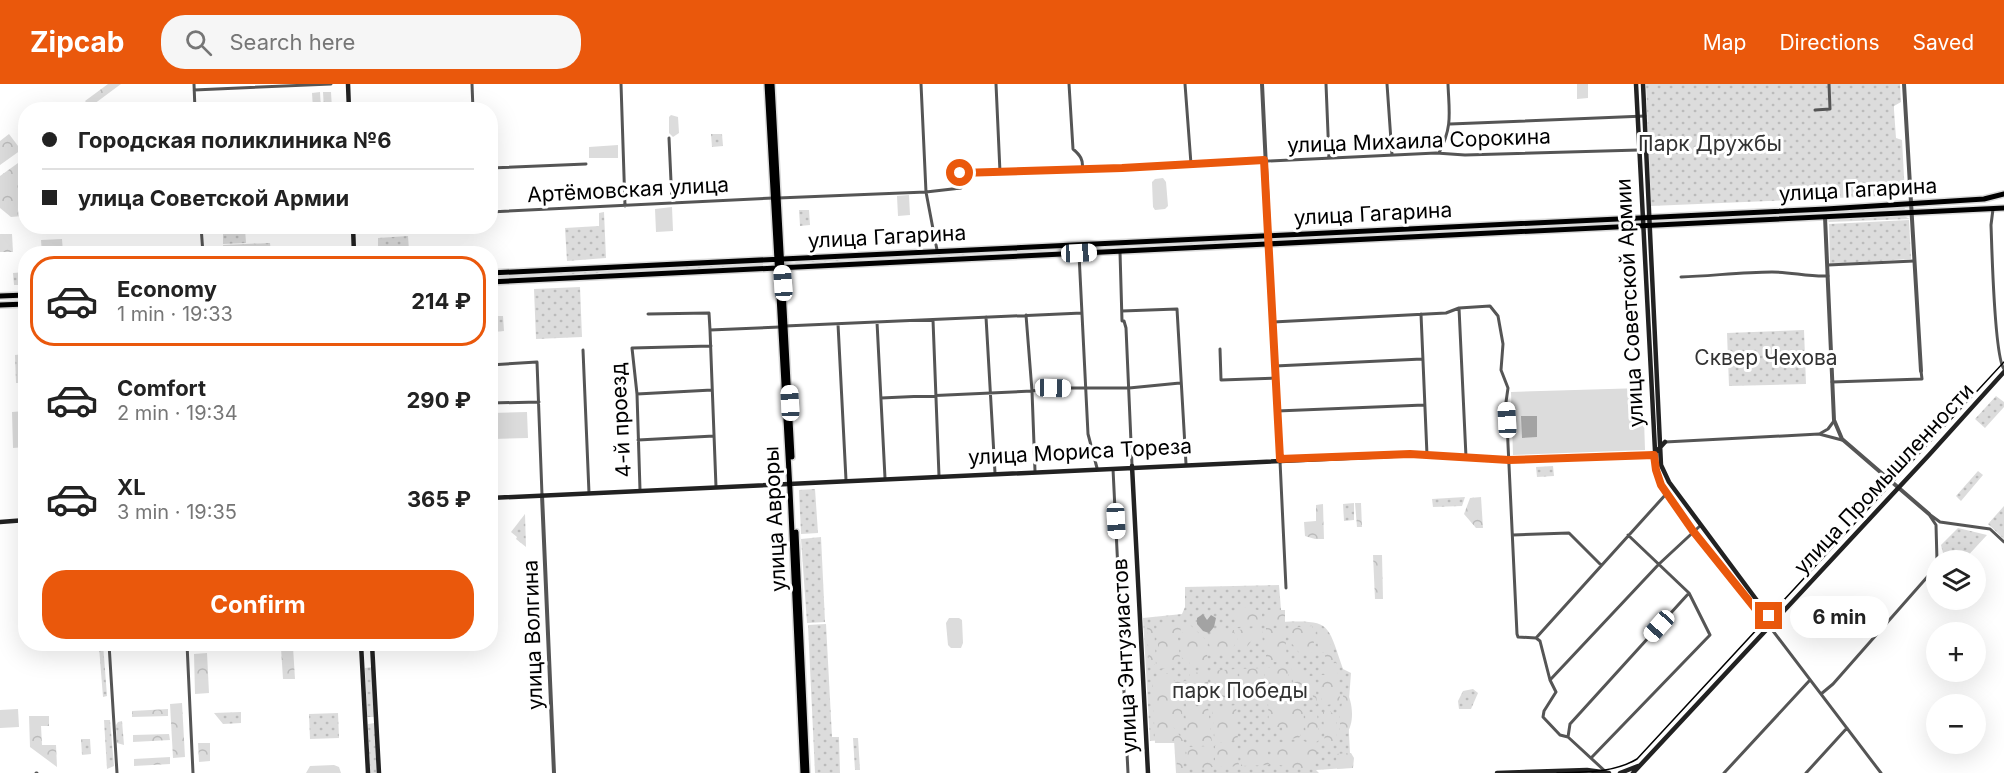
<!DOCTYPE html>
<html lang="en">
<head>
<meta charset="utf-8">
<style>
  body { margin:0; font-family:Inter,sans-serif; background:#f6f6f6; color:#222; height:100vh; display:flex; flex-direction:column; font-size:22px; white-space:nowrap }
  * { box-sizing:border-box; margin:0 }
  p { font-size:20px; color:#767676 }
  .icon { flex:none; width:33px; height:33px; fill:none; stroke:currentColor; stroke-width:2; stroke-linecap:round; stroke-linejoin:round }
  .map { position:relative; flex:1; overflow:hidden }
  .sheet { position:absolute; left:18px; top:162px; width:480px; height:405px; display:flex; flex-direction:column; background:#fff; border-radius:24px; box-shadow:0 6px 24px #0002 }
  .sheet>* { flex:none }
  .top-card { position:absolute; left:18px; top:18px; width:480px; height:132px; border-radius:24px; box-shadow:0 6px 24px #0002; display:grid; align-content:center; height:132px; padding:0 24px; background:#fff }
  .controls { position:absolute; left:1926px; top:466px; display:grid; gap:12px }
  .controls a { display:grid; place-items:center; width:60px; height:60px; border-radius:50%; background:#fff; box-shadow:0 6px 24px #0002; font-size:30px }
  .end { position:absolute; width:27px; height:27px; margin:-14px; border:8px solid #ea580c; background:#fff; box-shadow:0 0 0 3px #fff }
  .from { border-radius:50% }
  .bubble { position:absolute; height:42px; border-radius:21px; background:#fff; box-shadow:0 6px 24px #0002; font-size:20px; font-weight:700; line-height:42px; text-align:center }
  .car { position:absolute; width:18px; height:36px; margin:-18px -9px; border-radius:8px; box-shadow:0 0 4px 2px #0007; background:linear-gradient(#fff 24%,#345 0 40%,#fff 0 76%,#345 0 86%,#fff 0) }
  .top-card b { display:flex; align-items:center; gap:21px; height:57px; font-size:22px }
  .top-card b+b { border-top:2px solid #e0e0e0 }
  .top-card i { width:15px; height:15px; background:#222 }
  ul { padding:10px 0 0; list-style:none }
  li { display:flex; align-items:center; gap:18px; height:90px; margin:0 12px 9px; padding:0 12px; border:3px solid transparent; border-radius:24px }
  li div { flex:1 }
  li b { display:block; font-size:22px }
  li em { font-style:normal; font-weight:700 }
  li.active { border-color:#ea580c }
  li>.icon { width:54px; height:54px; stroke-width:1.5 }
  .action { display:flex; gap:12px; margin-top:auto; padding:12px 24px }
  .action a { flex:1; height:69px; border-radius:24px; background:#ea580c; color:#fff; font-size:24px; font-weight:700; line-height:69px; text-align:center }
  header { display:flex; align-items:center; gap:36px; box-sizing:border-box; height:84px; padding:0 30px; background:#ea580c; color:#fff }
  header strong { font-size:28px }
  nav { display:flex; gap:33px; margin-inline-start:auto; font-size:21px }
  .search { width:420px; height:54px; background:#f6f6f6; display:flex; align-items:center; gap:15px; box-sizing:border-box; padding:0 21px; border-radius:24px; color:#767676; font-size:22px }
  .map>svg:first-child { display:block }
</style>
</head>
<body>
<header>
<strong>Zipcab</strong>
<div class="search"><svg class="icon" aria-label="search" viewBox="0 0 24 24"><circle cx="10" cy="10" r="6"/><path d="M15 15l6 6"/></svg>Search here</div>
<nav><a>Map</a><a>Directions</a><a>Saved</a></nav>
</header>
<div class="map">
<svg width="2004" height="689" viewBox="0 0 2004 689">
  <defs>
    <pattern id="green-dots" width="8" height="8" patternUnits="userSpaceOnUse" patternTransform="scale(1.5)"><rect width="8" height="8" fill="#dcdcdc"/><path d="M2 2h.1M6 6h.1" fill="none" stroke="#bbb" stroke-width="1.8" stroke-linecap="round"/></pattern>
    <pattern id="forest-crowns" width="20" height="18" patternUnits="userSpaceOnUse" patternTransform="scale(1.5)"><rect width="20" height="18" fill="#dcdcdc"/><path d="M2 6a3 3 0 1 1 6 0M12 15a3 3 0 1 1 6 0" fill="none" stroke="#bbb"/></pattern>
  </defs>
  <rect width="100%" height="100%" fill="#fff"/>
  <path fill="url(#green-dots)" d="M1646,0h254l1,18 -7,4v4l2,28 6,2 3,55 -254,11z
    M711,50h11l1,12 -11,1z
    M1904,122l1,3 -249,13v-3z
    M799,126h10l1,15 -10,1z
    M604,128l2,46 -39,3 -2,-33 34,-2v-13z
    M1904,132l6,3 -82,3 3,-3z
    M1909,136l2,39 -81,5 -1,-40z
    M1614,137v3l-144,7v-3z
    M1465,144v3l-176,9 -1,-2z
    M245,145l1,14 -23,1v-14z
    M408,152l1,15 -31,2v-15z
    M1262,154v3l-174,7v-1z
    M270,159l1,10h-47l-1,-8z
    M1060,163v3l-265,13 1,-2z
    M763,178v3l-272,13v-3z
    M25,188v13h-11l-1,-12z
    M580,203l2,50 -46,2 -2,-50z
    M493,232h10l1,15 -10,1z
    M1804,246l2,54 -77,2 -2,-53z
    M25,270v29h-9l-1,-28z
    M1996,312l8,6v5l-19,21 -10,-9z
    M1553,382l1,10 -17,1 -1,-10z
    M1978,387l5,4 -22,26 -5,-5z
    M815,405l3,44 -17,1 -2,-44z
    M1465,413l-3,9 -29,1 -1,-8z
    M1354,419v17l-10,1 -1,-17z
    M2004,422v33l-16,-15z
    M525,430l1,33 -10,-8 1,-2 -6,-5z
    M1958,444l29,7 -24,26h-18l-4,-16z
    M821,453l4,85 -18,1 -6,-84z
    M1279,501l3,37c50,-2 45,2 61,47l8,4 -3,40 2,41 -4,14 -30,2 3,3h-143l-2,-34 -24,2 -7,-123 39,-4 3,-7v-20z
    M826,540l6,113h7l1,36h-25l-7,-148z
    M103,560l4,52 -4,1 -4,-50z
    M372,583l3,50h-8l-2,-49z
    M1473,605l5,4 -7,16h-12l-1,-8 5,-10z
    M241,628v11l-18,1 -9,-11z
    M338,629l1,25 -29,1 -1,-25z
    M110,636l4,46 -7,3 -3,-49z
    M122,637l2,24 -7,-2 -1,-18 2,-3z
    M375,639l2,50h-7l-2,-49z
    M853,654h5l2,32h-5z
    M81,655h9l1,15 -9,1z"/>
  <path fill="url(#forest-crowns)" d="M108,0h13l-31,23 -5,-6z
    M320,8l1,17h-8l-1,-16z
    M323,8h8l1,17h-8z
    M284,20v5h-56v-2z
    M9,50l12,16 -21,15v-24z
    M25,74v23h-3v35l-11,1 -11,-9v-32z
    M0,150h12l1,18h-13z
    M1481,413l2,31h-7l-12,-14 6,-16z
    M1355,419h6l1,24h-5z
    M1323,420l1,35h-9l-10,-3 -1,-14 12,-1v-16z
    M1373,471h9l1,44h-8z
    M1244,523l18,4v15l-25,1 -1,-15 4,-4z
    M1267,526h18v14l-19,1 -1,-7z
    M1183,538l-5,16 2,21 -8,1 1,8 -14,1 -2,-45z
    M1187,538l19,18 2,26 -18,1 -1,-8h-7l-1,-22z
    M1154,539l2,43h-1v-2l-6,1 -2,-41z
    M1312,542l3,26 -14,3 -12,-15 -1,-12z
    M1317,543c8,10 19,20 18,33h-9l-2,-8h-6z
    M1262,544l1,17 -6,-5h-5l-5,7 2,7c-11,-3 -12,-14 -12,-24z
    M1266,544l19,1 2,33h-21z
    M1217,546h17l1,14 -5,9 -12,2c-8,-3 -10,-11 -9,-18z
    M293,563l2,32h-12l-2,-31z
    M207,569l2,40 -14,1 -1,-40z
    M1336,579l4,36 -3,4 -15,3 -1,-31h6l-1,-11z
    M1288,583l1,29 -19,3 -4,-31z
    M1291,583h11l1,9h12l2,29 -3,-3 -2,-11 -14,-4 -5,-4z
    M1264,584l1,31 -25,2 -1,-32z
    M1236,585v33l-23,2 -3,-33z
    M1208,588v15l-19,2 1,10 19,-1v5l-23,3 -2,-25 6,-1v-7z
    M1173,589l1,8h7l2,54 -22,-25 24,33 1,19 -3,1 1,9 -8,1 1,-1 -1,-29h-21l-3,-65h7v-4z
    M1344,607h2c7,10 9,33 0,43l-6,-2v-17z
    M1291,616l12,12 -2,22 -2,4 -16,1 -1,-12h-13l-1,-24z
    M182,619l3,54 -12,1 -3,-54z
    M1236,621l2,35 -23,3 -3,-35z
    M1208,623l4,36 -24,2 -3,-35z
    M168,625v7l-36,1v-6z
    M1330,627l6,6 1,25 -12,3 -2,-33z
    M1307,628h10l2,28 -4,3c-13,-4 -9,-18 -10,-29z
    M29,632h20v10h-8l1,19h14l1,22 -27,-20z
    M169,650l1,6 -37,2v-7z
    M1304,657l14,7c-1,4 -2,14 -5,17 -6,8 -33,-1 -42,-1v-21z
    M198,659h12v18l-11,1z
    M1267,659l2,22 -28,1v-22z
    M1237,660l2,22 -24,1v-21z
    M1212,662l1,21 -21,1 -1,-6h-4l1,-15z
    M1351,669l3,5 -1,10 -16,1 -1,-15z
    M170,673v7l-36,2v-7z"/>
  <path fill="#dcdcdc" d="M1577,0h11v14l-11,1z
    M671,31l7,2 1,16 -6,4 -4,-4v-16z
    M618,61v13h-29v-11z
    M1163,94l3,4 2,24 -3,3 -10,1 -2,-3 -1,-25 3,-3z
    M909,111l1,20 -12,1 -1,-20z
    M672,123l1,24 -17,1 -1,-23z
    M62,155l1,14h-21l-1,-13z
    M1643,304l2,62 -132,5 -2,-63z
    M25,327v36l-12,1 -1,-36z
    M527,328l1,26 -37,1v-26z
    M949,534h10l3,2 1,23 -2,5h-10l-3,-3 -2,-22z
    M1208,603l1,11 -19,1 -1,-11z
    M18,625l1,18 -19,1v-18z
    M334,681l5,2 2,6h-35l4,-7z"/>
  <path fill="#a3a3a3" d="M1521,332h16v21l-15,1z
    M1203,530l4,6 4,-5 5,3 -2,9 -5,6 -6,-2 -6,-7v-6z"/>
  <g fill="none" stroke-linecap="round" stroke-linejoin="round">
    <g stroke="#dbdbdb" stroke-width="8">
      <path id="primary" d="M767,0l23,406 13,283
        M772,0l20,373
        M490,189l1336,-64 158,-10 20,-5
        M490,198l1514,-74
        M0,212l26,-1
        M0,221l26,-1
        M796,448l11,241"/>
    </g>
    <path stroke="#555" stroke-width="3" d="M194,0l1,26
      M472,0l1,26
      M621,0l4,122
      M921,0l5,108 11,58
      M996,0l4,88
      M1069,0l4,65c7,6 11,11 9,21
      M1185,0l6,80
      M1326,0l3,74
      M1387,0l5,71
      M194,6l137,-6
      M1815,26l15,-1 -1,-25
      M1450,40l195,-8
      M669,54l3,65
      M1439,69c14,-27 10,-41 9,-69
      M490,84l96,-4
      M778,114l148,-6 35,-4 -1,-15 162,-5 314,-15 29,2 174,-5
      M1993,125l-2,16c1,23 3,131 13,144
      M490,128l283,-14
      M201,142l2,28
      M1120,168l2,69h2l2,7 6,137
      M1079,170l9,180 9,34
      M1828,181l86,-4
      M1681,193c30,-1 61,-5 91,-5 19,0 37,5 56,4
      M1459,224l7,149
      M1122,227l55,-2 9,155
      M648,230l61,-1 1,17 70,-3
      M1421,230l6,141
      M1026,231l6,76 3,80
      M986,233l9,156
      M933,236l6,156
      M877,238l8,156
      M1273,238l173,-9 13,-5 31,-2 8,10 5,28 -2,26 7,18 -2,14 11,232 1,3 18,1 4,3 10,39 6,12 -12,19 -1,6 17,18 8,2 2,-13 119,-131
      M838,240l8,156
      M785,242l297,-13
      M710,246l6,157
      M1220,265l1,31 55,-2
      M583,266l6,143
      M490,281l47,-3 5,133
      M1275,282l147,-7
      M1832,298l90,-3 -1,-8
      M637,310l75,-4
      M881,314l151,-7 21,-3h76l51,-5
      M490,319l49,-1
      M1277,327l147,-6
      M1821,349l7,-4 6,-8
      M638,356l76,-4
      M1665,358l154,-8 23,6
      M1280,377l6,127
      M1113,385l15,304
      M640,406l-3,-96 -5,-46 79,-2
      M1929,430l11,8 50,7 14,13
      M1930,432l6,9 1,36
      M1513,451l56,-2 32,32
      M1770,543l111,146
      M1536,554l131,-145
      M109,560l8,129
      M187,560l6,129
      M1550,596l109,-116 42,-39
      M1821,610l12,-10 103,-117v-5
      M1568,653l38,35
      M1592,673l118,-122 -21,-42 -61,-58
      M36,689h1
      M1724,689l86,-93
      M1806,689l41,-45"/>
    <path stroke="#555" stroke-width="4" d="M1262,0l18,375
      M1904,0l17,287
      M1825,133l9,203 8,19 87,75
      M542,411l12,278"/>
    <path stroke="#222" stroke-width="4.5" d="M348,0l1,26
      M1636,0l20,386 5,15 32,46 77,96
      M1643,0l18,381 8,17 101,136v9
      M353,142l1,28
      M1132,382l16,307
      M490,414l920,-43 99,5 139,-5 7,-2 10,-11
      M0,438l26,-2
      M361,560l7,129
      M372,560l7,129
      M1497,689l90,-3 22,3
      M1620,689l18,-7
      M1633,689l296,-318 75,-83"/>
    <use href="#primary" stroke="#000" stroke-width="5"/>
    <path stroke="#000" stroke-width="1.5" d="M1557,689c27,-1 57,0 80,-14l367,-397"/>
  </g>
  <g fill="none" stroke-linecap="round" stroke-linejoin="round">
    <path stroke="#ea580c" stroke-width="8" d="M960,89l162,-5 142,-8 16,299 130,-5 99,6 145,-5 2,15 5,15 32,46 77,96 -1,-11"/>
  </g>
  <g text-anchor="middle" stroke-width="6" stroke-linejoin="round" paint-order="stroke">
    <g font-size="21" fill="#000" stroke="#fff">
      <text transform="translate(1419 57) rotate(-2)" y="7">улица Михаила Сорокина</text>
      <text transform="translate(628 106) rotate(-3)" y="7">Артёмовская улица</text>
      <text transform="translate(1858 106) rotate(-3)" y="7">улица Гагарина</text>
      <text transform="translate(1373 130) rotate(-3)" y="7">улица Гагарина</text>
      <text transform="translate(887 153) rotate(-3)" y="7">улица Гагарина</text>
      <text transform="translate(1630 219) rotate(-93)" y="7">улица Советской Армии</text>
      <text transform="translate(621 336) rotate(-93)" y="7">4-й проезд</text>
      <text transform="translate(1080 368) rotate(-3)" y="7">улица Мориса Тореза</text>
      <text transform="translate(1884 395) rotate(-47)" y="7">улица Промышленности</text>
      <text transform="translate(775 435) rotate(-93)" y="7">улица Авроры</text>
      <text transform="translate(533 551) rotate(-92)" y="7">улица Волгина</text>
      <text transform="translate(1125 572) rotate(-93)" y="7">улица Энтузиастов</text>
    </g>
    <g font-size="21" fill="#333" stroke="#fff">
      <text x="1710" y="67">Парк Дружбы</text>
      <text x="1766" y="281">Сквер Чехова</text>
      <text x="1240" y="614">парк Победы</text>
    </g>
  </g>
</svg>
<div class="controls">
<a><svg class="icon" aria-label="layers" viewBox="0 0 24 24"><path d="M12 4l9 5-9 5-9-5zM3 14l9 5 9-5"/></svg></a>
<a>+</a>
<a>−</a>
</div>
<i class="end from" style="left:960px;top:89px"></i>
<i class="end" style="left:1769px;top:532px"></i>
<div class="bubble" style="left:1790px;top:512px;width:99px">6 min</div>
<i class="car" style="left:1079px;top:169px;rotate:87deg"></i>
<i class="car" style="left:783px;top:199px;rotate:356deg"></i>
<i class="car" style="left:1053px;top:304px;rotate:91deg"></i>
<i class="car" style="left:790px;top:319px;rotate:357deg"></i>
<i class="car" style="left:1507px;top:336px;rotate:357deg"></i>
<i class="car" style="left:1116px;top:437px;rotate:177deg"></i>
<i class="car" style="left:1659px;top:542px;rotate:222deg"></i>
<div class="top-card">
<b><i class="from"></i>Городская поликлиника №6</b>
<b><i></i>улица Советской Армии</b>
</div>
<section class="sheet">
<ul>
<li class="active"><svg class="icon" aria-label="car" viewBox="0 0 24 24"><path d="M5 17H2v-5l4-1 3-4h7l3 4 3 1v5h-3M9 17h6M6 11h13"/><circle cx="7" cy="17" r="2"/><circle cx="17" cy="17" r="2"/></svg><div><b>Economy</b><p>1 min · 19:33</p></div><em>214 ₽</em></li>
<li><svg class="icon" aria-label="car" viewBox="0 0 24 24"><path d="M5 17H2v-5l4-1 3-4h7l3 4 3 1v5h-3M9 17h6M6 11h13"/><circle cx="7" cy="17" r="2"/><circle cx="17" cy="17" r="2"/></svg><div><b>Comfort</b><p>2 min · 19:34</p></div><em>290 ₽</em></li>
<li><svg class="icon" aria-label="car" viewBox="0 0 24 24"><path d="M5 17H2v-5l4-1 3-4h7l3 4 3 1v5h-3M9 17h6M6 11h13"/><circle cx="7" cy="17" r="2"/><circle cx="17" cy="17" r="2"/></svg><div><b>XL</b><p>3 min · 19:35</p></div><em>365 ₽</em></li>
</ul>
<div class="action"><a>Confirm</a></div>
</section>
</div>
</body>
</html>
